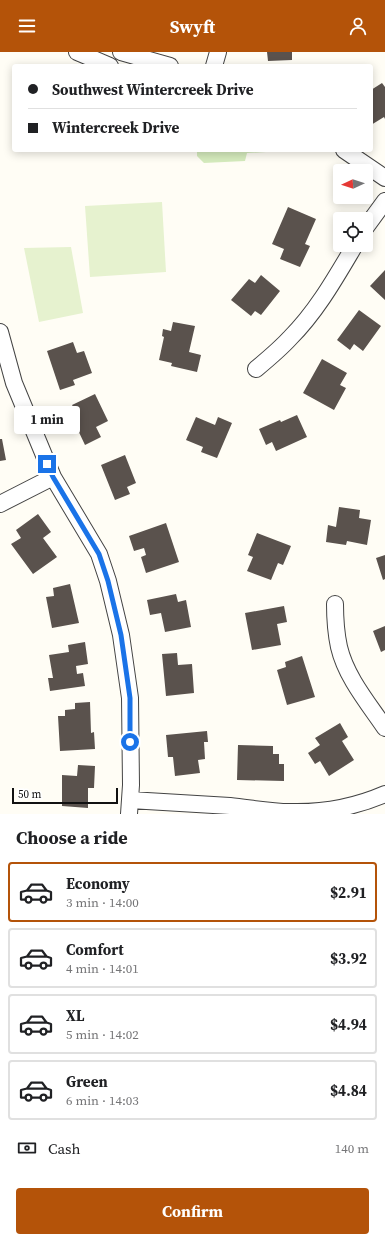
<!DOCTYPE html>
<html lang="en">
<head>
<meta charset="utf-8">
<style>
  body { margin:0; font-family:"Source Serif 4",serif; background:#f6f6f6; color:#202124; height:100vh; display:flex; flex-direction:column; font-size:15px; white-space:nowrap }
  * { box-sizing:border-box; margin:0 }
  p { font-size:13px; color:#757577 }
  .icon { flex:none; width:22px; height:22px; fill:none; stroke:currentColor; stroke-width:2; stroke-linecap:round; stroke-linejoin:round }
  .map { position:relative; height:762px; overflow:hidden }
  .panel { display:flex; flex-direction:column; background:#fff; flex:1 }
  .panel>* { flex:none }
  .banner { position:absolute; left:12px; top:12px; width:361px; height:88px; border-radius:4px; box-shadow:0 2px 10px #0003; display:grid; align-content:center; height:88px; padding:0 16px; background:#fff }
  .needle { width:26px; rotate:267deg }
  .tools { position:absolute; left:333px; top:112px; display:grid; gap:8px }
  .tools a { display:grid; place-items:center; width:40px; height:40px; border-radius:4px; background:#fff; box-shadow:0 2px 10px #0003; font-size:20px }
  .scale { position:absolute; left:12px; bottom:10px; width:106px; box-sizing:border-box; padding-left:4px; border:2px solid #111; border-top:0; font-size:11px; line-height:14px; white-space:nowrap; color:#111; -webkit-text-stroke:3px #fff; paint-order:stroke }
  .end { position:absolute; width:18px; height:18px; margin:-9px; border:5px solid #1a73e8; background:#fff; box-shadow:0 0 0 2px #fff }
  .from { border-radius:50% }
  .bubble { position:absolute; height:28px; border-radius:4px; background:#fff; box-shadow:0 2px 10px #0003; font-size:13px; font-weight:700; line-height:28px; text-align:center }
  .banner b { display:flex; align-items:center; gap:14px; height:38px; font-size:15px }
  .banner b+b { border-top:1px solid #e0e0e0 }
  .banner i { width:10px; height:10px; background:#202124 }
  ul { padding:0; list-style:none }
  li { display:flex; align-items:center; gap:12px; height:60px; margin:0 8px 6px; padding:0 8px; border:2px solid #e0e0e0; border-radius:4px }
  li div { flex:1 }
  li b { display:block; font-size:15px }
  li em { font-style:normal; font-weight:700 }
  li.current { border-color:#b45309 }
  li>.icon { width:36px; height:36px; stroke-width:1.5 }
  h2 { padding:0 16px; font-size:18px; line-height:48px }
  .pay { display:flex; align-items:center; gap:10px; height:44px; padding:0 16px; font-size:15px }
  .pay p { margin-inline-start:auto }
  .cta { display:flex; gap:8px; margin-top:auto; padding:8px 16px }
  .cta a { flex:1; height:46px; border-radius:4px; background:#b45309; color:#fff; font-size:16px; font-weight:700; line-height:46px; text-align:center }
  header { display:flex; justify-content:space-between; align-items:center; height:52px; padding:0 16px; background:#b45309; color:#fff; font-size:18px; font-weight:700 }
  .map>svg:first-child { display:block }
</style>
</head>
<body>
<header><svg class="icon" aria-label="menu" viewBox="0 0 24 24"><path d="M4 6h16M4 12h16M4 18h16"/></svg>Swyft<svg class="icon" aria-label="person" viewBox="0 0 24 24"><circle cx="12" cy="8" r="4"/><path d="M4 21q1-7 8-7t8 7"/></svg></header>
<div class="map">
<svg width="385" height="762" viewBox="0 0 385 762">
  <rect width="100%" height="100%" fill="#fffdf5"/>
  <path fill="#d5ebbd" d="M197,98h69v2l-19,1 -2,8 -41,2 -7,-7z"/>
  <path fill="#e6f2cf" d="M162,150l4,70 -76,5 -5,-71z
    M71,195l12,66 -44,9 -15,-74z"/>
  <path fill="#5a524d" d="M267,0h25v8l-24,1z
    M382,31l3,4v32l-1,-2 -13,8v-35z
    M288,155l28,12 -11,25 5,2 -10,21 -20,-8 4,-10 -12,-5z
    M385,218v30l-15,-14z
    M261,223l19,16 -19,24 -6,-4 -4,5 -20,-16 18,-21 6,4z
    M359,258l22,16 -18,25 -9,-7 -4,6 -13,-10z
    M173,270l22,4 -6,26 12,3 -4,17 -26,-6 1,-3 -13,-3 5,-23 -2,-1 1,-7 8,2z
    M73,290l4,11 7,-2 8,22 -19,7 2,5 -15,5 -13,-39z
    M322,307l25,14 -7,12 6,3 -12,22 -31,-17z
    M95,342l13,27 -12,6 5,10 -16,8 -9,-19 2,-1 -5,-11 3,-2 -4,-7z
    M297,363l10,22 -31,14 -4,-9 -6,3 -7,-16 21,-9 1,2z
    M196,365l19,8 3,-8 14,6 -15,35 -16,-6 2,-5 -17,-7z
    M0,387h2l4,21 -6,1z
    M125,403l11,28 -9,4 3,7 -15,6 -14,-35z
    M339,455l21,3 -1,8 12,2 -4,25 -20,-4 -1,4 -20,-3 2,-17 8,2z
    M38,462l13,18 -8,6 14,19 -24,17 -22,-30 10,-6 -5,-8z
    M166,471l13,39 -33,11 -5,-16 5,-2 -2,-7 -10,3 -5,-15z
    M257,481l34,13 -8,19 -5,-2 -7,17 -24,-9 6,-14 -5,-2z
    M385,503v24l-2,1 -7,-22z
    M70,532l9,39 -27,5 -6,-31 8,-1 -1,-8z
    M176,542l2,8 8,-2 5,27 -26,5 -4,-19 -11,2 -3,-15z
    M284,554l3,16 -10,2 4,21 -29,5 -7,-37z
    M385,574v24l-4,2 -8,-21z
    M85,590l3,22 -12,2 1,8 6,-1 2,13 -35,5 -2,-13h5l-4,-23 20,-3 -1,-7z
    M177,601l1,12 14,-1 2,29 -28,3 -4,-42z
    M302,604l13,41 -28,8 -10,-35 9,-3 -1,-5z
    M90,650l1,31 3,-1 1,17 -35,2 -2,-35h7v-6l10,-1v-6z
    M340,671l8,14 -6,4 12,19 -25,16 -9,-15 -5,3 -7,-11 12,-8 -5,-7z
    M207,679l1,11h-4l1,17 -7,1 2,13 -25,3 -2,-19h-5l-2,-22z
    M238,693l35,1v8h6v10h5v17l-47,-1z
    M78,713l17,1 -1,22h-6v20l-26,-2v-31l15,1z"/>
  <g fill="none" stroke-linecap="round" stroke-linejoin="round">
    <g stroke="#444" stroke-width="18">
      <path id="street" d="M77,0l33,14
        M121,0l49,14
        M214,14l4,-14
        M344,98l41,28
        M366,175l19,-26
        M0,280l14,51 39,94 46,77 9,27 13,54 9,63 1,87 -2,29
        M256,317c12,-10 24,-20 34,-31 27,-27 46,-61 65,-93
        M0,452l53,-27
        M335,552c0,15 1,29 4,43 7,30 29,56 46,81
        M130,748c33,2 67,4 100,6 20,2 40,6 60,6 33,1 65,-5 95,-18"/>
    </g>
    <use href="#street" stroke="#fff" stroke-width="16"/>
  </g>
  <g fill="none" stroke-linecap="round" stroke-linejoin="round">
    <path stroke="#1a73e8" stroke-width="5" d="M47,412l6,13 46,77 9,27 13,54 9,63v44"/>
  </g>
</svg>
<div class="tools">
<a><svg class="needle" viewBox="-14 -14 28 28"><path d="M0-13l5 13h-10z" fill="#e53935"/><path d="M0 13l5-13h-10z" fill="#757577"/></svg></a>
<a><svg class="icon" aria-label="locate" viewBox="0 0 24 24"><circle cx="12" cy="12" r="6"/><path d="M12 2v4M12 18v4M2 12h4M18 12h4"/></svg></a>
</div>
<div class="scale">50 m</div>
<i class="end from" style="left:130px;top:690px"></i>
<i class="end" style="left:47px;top:412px"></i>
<div class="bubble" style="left:14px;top:354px;width:66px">1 min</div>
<div class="banner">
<b><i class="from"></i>Southwest Wintercreek Drive</b>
<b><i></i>Wintercreek Drive</b>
</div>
</div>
<section class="panel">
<h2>Choose a ride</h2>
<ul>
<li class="current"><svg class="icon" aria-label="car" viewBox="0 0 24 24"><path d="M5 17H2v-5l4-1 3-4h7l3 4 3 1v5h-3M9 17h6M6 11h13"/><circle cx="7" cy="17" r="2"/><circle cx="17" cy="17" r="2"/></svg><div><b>Economy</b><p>3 min · 14:00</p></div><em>$2.91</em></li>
<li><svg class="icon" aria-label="car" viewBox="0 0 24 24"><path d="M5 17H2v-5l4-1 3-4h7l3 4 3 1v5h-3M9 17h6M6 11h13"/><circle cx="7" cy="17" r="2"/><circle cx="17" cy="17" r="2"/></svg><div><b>Comfort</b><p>4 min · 14:01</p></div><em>$3.92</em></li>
<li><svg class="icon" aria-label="car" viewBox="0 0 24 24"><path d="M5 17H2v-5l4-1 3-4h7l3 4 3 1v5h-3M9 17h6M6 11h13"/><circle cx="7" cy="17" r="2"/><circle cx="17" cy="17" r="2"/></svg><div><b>XL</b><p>5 min · 14:02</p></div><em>$4.94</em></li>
<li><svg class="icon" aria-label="car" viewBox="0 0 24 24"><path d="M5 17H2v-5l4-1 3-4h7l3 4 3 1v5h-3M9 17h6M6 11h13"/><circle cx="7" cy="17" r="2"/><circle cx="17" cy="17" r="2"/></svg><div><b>Green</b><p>6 min · 14:03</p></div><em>$4.84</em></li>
</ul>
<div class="pay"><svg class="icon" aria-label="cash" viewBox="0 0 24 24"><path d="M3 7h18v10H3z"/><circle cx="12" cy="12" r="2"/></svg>Cash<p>140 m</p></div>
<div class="cta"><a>Confirm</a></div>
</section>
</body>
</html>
